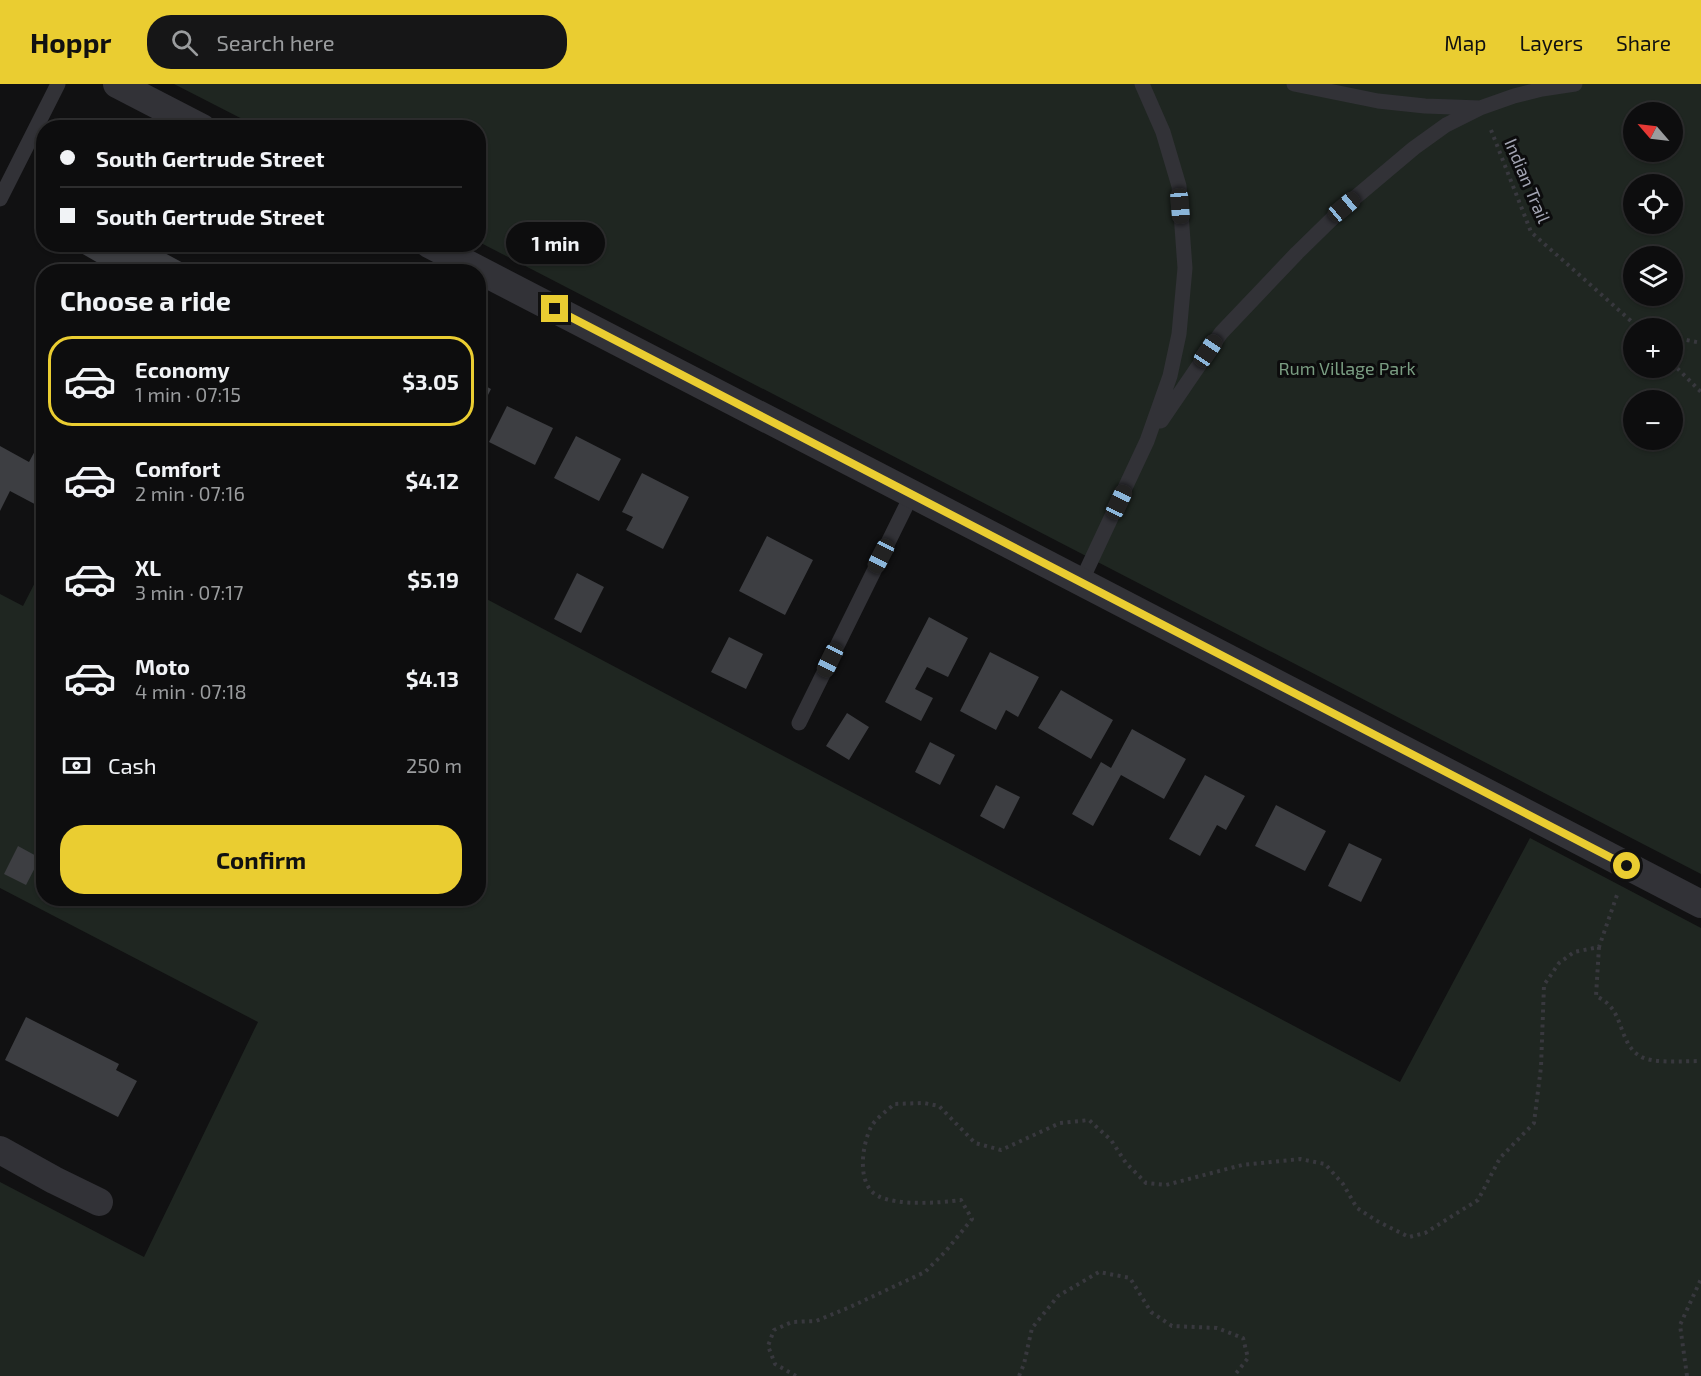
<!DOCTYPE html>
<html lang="en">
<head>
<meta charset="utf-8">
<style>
  body { margin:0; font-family:"Exo 2",sans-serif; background:#161617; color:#f1f3f6; height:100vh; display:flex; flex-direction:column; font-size:22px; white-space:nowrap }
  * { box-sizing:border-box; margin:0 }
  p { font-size:20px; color:#9a9c9e }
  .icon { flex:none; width:33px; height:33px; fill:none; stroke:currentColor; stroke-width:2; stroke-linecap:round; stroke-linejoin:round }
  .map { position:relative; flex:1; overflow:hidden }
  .details { position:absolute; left:36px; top:180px; width:450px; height:642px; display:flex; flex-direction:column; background:#0d0d0e; border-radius:24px; box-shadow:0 2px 4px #0004,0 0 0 2px #2d2d2e }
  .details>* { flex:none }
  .banner { position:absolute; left:36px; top:36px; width:450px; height:132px; border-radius:24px; box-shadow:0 2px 4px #0004,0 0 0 2px #2d2d2e; display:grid; align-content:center; height:132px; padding:0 24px; background:#0d0d0e }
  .needle { width:39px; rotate:298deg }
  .tools { position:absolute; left:1623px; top:18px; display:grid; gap:12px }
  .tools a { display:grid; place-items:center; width:60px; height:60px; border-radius:50%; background:#0d0d0e; box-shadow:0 2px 4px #0004,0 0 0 2px #2d2d2e; font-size:30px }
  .end { position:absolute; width:27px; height:27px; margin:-14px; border:8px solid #eacd31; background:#111; box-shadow:0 0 0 3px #111 }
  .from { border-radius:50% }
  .bubble { position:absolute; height:42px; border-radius:21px; background:#0d0d0e; box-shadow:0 2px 4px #0004,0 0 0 2px #2d2d2e; font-size:20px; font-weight:700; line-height:42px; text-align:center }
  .car { position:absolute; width:18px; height:36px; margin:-18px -9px; border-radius:8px; box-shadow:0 0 4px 2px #0007; background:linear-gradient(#222 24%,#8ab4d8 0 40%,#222 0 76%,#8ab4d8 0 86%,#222 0) }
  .banner b { display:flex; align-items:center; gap:21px; height:57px; font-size:22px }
  .banner b+b { border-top:2px solid #2d2d2e }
  .banner i { width:15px; height:15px; background:#f1f3f6 }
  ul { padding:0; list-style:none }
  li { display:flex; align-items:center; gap:18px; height:90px; margin:0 12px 9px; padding:0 12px; border:3px solid transparent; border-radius:24px }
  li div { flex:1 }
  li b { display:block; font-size:22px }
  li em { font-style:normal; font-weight:700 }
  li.current { border-color:#eacd31 }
  li>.icon { width:54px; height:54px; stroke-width:1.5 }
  h2 { padding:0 24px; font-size:27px; line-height:72px }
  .pay { display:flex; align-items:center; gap:15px; height:66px; padding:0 24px; font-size:22px }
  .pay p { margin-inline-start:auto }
  .cta { display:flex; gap:12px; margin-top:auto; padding:12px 24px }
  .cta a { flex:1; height:69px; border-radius:24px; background:#eacd31; color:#111; font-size:24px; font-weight:700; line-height:69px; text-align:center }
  header { display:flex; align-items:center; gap:36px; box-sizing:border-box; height:84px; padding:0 30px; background:#eacd31; color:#111 }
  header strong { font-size:28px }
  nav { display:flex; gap:33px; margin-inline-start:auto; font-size:21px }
  .search { width:420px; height:54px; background:#161617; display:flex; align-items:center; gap:15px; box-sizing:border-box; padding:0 21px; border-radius:24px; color:#9a9c9e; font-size:22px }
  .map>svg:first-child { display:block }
</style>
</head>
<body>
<header>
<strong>Hoppr</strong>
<div class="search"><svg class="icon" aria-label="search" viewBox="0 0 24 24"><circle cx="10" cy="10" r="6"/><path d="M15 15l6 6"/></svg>Search here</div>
<nav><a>Map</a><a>Layers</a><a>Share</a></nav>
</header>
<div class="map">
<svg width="1701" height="1292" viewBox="0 0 1701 1292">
  <rect width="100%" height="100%" fill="#111112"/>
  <path fill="#1f2621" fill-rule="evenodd" d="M174,0h1527v790l-1222,-632 -1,-114 -220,-1zM1634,28h38v40h-38zM1634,100h38v40h-38zM1634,172h38v40h-38zM1634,244h38v40h-38zM1634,316h38v40h-38z
    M43,483l1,331h434l1,-303 921,487 130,-244 171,90v448h-1701v-194l144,75 114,-235 -258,-134v-294l23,12z"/>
  <path fill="#3d3e42" d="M77,160h71l39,21 -4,7h-69l-40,-23z
    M478,298l13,7 -13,26z
    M507,322l46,22 -18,37 -46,-23z
    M44,350v75l-34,-18 -10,20v-65l29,16z
    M576,352l45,23 -22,42 -45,-23z
    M642,389l47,24 -26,52 -37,-19 7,-13 -11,-5z
    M767,452l46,24 -28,55 -46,-24z
    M577,489l27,14 -23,46 -27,-14z
    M929,533l39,21 -20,39 -21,-10 -12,22 18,9 -12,23 -36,-19z
    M729,553l34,17 -17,35 -35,-17z
    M990,568l49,25 -21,40 -12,-7 -10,20 -36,-19z
    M1061,606l52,30 -22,39 -53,-31z
    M847,629l22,14 -20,33 -23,-14z
    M1132,645l54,30 -22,40 -43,-24 -28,51 -21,-12 29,-52 10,6z
    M930,658l25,13 -15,30 -25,-13z
    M1205,691l40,21 -19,34 -9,-5 -17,31 -31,-17z
    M996,701l24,12 -16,32 -24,-13z
    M1276,721l50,26 -21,40 -50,-25z
    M1349,759l33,16 -21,43 -33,-16z
    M18,762l22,12 -14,27 -22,-11z
    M26,933l93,47 -3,6 21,11 -19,36 -113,-57z"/>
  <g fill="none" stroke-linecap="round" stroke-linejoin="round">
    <path stroke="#38383e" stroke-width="4" stroke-dasharray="3 4.5" stroke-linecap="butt" d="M1491,46l40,102 108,96
      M1672,253l29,6
      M1672,279l29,29
      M1599,863l-3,49c4,2 9,5 12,8 15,14 13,41 32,52 11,8 47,5 61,5
      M796,1292l-21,-12 -7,-18 6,-16 18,-8 24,-1 34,-14 75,-35 20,-20 27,-33 -11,-19c-22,3 -63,6 -83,-4 -22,-11 -16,-51 -7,-69 4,-8 16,-16 23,-23l30,-1 15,3 36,37 26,7 59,-27 29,-3 22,20 15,23 20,20 20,2 76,-20 58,-6 25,5 18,20 14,24 20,13 32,16 16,-4 53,-33 22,-42 34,-35 7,-56 3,-82 15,-22 15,-11 25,-5 18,-52
      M1019,1292l5,-12 8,-36 26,-32 41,-24 31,6 21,34 21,14 45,2 26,10 5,20 -14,18
      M1687,1292l-7,-51 21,-46"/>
    <path stroke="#323237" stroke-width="15" d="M1294,0l84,17 47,5 55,2 34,-12 28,-7 33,-5
      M0,115l58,-115
      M1161,337l60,-88 76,-80 47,-46 70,-59 32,-23 34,-17
      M1081,498l66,-141 23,-65 9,-42 6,-66 -6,-82 -16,-54 -21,-48
      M799,639l113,-229"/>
    <path stroke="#323237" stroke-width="28" d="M117,0l85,44
      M429,160l483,250 789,410
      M0,1066l54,30 45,22"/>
  </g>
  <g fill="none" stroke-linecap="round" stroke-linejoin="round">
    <path stroke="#eacd31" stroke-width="8" d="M555,225l1072,557"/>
  </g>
  <g text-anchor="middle" stroke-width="6" stroke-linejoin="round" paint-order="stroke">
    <g font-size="18" fill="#a2a4b2" stroke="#0c0c0d">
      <text transform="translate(1527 97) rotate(67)" y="6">Indian Trail</text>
    </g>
    <g font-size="18" fill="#7a9d82" stroke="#0c0c0d">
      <text x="1347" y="291">Rum Village Park</text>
    </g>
  </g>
</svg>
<div class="tools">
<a><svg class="needle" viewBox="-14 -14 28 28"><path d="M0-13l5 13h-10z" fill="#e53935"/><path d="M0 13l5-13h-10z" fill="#9a9c9e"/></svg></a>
<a><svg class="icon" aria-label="locate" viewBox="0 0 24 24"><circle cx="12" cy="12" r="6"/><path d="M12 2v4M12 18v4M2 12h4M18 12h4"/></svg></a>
<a><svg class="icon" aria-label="layers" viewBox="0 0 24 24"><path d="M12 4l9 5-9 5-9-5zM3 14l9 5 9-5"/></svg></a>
<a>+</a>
<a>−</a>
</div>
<i class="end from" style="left:1627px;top:782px"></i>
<i class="end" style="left:555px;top:225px"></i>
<div class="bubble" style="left:506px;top:138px;width:99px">1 min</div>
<i class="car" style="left:1180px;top:122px;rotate:175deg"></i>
<i class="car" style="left:1344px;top:123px;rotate:50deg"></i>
<i class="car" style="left:1208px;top:267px;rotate:34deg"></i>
<i class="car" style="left:1119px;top:418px;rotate:25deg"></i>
<i class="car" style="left:881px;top:472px;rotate:207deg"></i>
<i class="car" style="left:830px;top:576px;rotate:206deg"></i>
<div class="banner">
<b><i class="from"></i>South Gertrude Street</b>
<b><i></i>South Gertrude Street</b>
</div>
<section class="details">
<h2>Choose a ride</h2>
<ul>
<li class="current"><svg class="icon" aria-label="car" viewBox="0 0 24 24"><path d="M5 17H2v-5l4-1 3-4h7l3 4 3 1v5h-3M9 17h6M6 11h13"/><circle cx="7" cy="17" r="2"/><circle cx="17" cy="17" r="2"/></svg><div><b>Economy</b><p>1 min · 07:15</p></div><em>$3.05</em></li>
<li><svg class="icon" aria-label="car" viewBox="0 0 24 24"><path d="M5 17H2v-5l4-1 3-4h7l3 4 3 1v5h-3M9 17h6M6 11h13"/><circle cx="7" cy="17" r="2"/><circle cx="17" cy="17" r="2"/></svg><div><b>Comfort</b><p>2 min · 07:16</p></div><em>$4.12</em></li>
<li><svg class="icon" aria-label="car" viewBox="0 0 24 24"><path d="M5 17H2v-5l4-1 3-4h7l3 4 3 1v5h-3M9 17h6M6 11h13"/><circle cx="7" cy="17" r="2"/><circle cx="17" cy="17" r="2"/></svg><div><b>XL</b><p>3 min · 07:17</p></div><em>$5.19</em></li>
<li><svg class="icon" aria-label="car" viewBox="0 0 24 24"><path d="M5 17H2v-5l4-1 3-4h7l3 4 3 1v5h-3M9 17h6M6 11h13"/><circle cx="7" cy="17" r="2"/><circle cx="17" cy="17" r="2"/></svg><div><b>Moto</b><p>4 min · 07:18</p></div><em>$4.13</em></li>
</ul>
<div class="pay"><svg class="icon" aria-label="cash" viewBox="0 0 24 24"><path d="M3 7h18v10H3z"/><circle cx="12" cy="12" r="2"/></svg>Cash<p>250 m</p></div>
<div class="cta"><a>Confirm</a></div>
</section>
</div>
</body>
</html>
